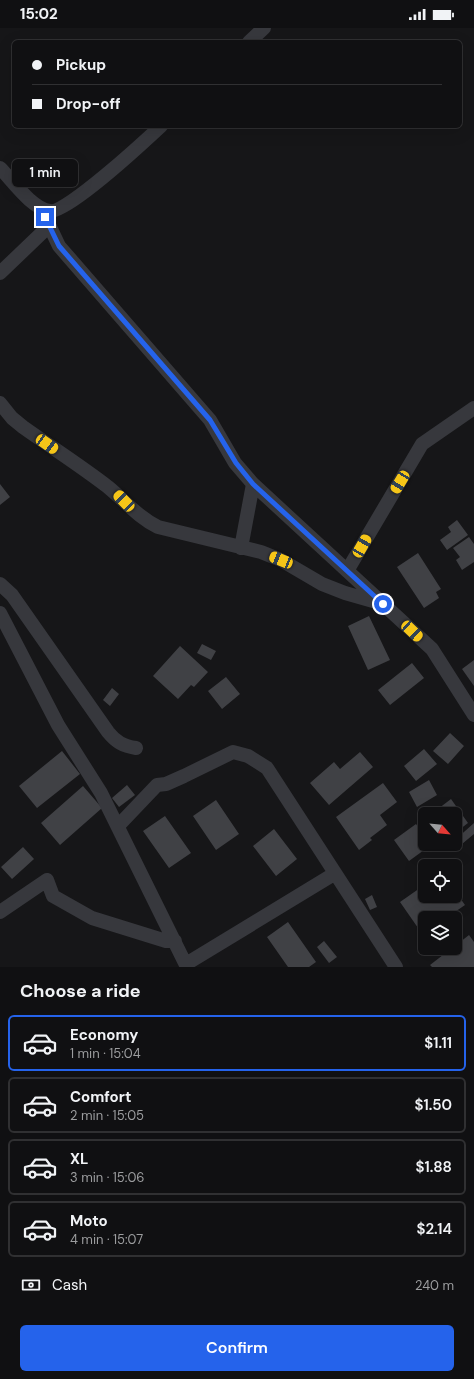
<!DOCTYPE html>
<html lang="en">
<head>
<meta charset="utf-8">
<style>
  body { margin:0; font-family:"DM Sans",sans-serif; background:#19191b; color:#f1f3f6; height:100vh; display:flex; flex-direction:column; font-size:15px; white-space:nowrap }
  * { box-sizing:border-box; margin:0 }
  p { font-size:13px; color:#9c9d9f }
  .icon { flex:none; width:22px; height:22px; fill:none; stroke:currentColor; stroke-width:2; stroke-linecap:round; stroke-linejoin:round }
  .map { position:relative; height:939px; overflow:hidden }
  .drawer { display:flex; flex-direction:column; background:#101012; flex:1 }
  .drawer>* { flex:none }
  .top-card { position:absolute; left:12px; top:12px; width:450px; height:88px; border-radius:6px; box-shadow:0 4px 16px #0002,0 0 0 1px #303032; display:grid; align-content:center; height:88px; padding:0 20px; background:#101012 }
  .needle { width:26px; rotate:117deg }
  .tools { position:absolute; left:418px; top:779px; display:grid; gap:8px }
  .tools a { display:grid; place-items:center; width:44px; height:44px; border-radius:6px; background:#101012; box-shadow:0 4px 16px #0002,0 0 0 1px #303032; font-size:20px }
  .end { position:absolute; width:18px; height:18px; margin:-9px; border:5px solid #2563eb; background:#fff; box-shadow:0 0 0 2px #fff }
  .from { border-radius:50% }
  .bubble { position:absolute; height:28px; border-radius:6px; background:#101012; box-shadow:0 4px 16px #0002,0 0 0 1px #303032; font-size:13px; font-weight:600; line-height:28px; text-align:center }
  .car { position:absolute; width:12px; height:24px; margin:-12px -6px; border-radius:5px; box-shadow:0 0 3px 1px #0007; background:linear-gradient(#f5c518 24%,#345 0 40%,#f5c518 0 76%,#345 0 86%,#f5c518 0) }
  .top-card b { display:flex; align-items:center; gap:14px; height:38px; font-size:15px }
  .top-card b+b { border-top:1px solid #303032 }
  .top-card i { width:10px; height:10px; background:#f1f3f6 }
  ul { padding:0; list-style:none }
  li { display:flex; align-items:center; gap:12px; height:56px; margin:0 8px 6px; padding:0 12px; border:2px solid #303032; border-radius:6px }
  li div { flex:1 }
  li b { display:block; font-size:15px }
  li em { font-style:normal; font-weight:600 }
  li.selected { border-color:#2563eb }
  li>.icon { width:36px; height:36px; stroke-width:1.5 }
  h2 { padding:0 20px; font-size:18px; line-height:48px }
  .pay { display:flex; align-items:center; gap:10px; height:44px; padding:0 20px; font-size:15px }
  .pay p { margin-inline-start:auto }
  .primary-button { display:flex; gap:8px; margin-top:auto; padding:8px 20px }
  .primary-button a { flex:1; height:46px; border-radius:6px; background:#2563eb; color:#fff; font-size:16px; font-weight:600; line-height:46px; text-align:center }
  .status { display:flex; justify-content:space-between; align-items:center; height:28px; padding:0 20px; background:#101012; direction:ltr }
  .status svg { height:11px; fill:currentColor }
  .map>svg:first-child { display:block }
</style>
</head>
<body>
<div class="status"><b>15:02</b><svg viewBox="0 0 49 12"><path d="M0 12V9h3v3zM5 12V6h3v6zM10 12V3h3v9zM15 12V0h3v12zM26 1h20v11H26zM47 4h2v5h-2z"/></svg></div>
<div class="map">
<svg width="474" height="939" viewBox="0 0 474 939">
  <rect width="100%" height="100%" fill="#161618"/>
  <path fill="#404145" d="M0,456l10,13 -10,8z
    M457,492l11,15 -21,15 -7,-10 11,-8 -3,-5z
    M469,509l5,7v18l-12,8 -6,-10 4,-3 -7,-9z
    M418,525l23,36 -5,3 3,6 -15,10 -27,-41z
    M369,588l21,44 -22,10 -20,-44z
    M202,616l14,7 -5,9 -14,-7z
    M180,618l28,26 -14,15 -3,-2 -13,14 -25,-23z
    M474,632v26l-12,-17z
    M412,635l12,15 -34,27 -12,-15z
    M226,649l14,17 -18,15 -14,-18z
    M112,660l7,6 -9,12 -7,-6z
    M450,705l14,13 -16,18 -15,-13z
    M424,721l13,15 -21,17 -12,-15z
    M62,723l18,23 -43,34 -18,-22z
    M360,724l13,15 -44,38 -19,-22 24,-21 6,7z
    M429,752l8,15 -20,12 -8,-15z
    M383,755l14,19 -17,13 7,10 -17,13 2,2 -13,10 -23,-33z
    M127,757l8,10 -16,12 -7,-9z
    M83,758l19,22 -42,37 -19,-22z
    M451,771l17,24 -13,10v-19h-20l-1,-2z
    M216,772l23,34 -23,16 -23,-34z
    M165,788l26,37 -22,15 -26,-37z
    M474,795v11l-18,15 -5,-5h4v-4z
    M416,796l9,12v8l6,1 -22,16 -15,-21z
    M274,801l23,30 -21,17 -23,-30z
    M23,819l11,12 -22,20 -11,-12z
    M420,860l8,12 7,-4h20v-5l10,14 -16,11 1,2h-25v20l-25,-36z
    M372,867l5,12 -7,3 -5,-11z
    M288,894l28,40 -7,5h-21l-21,-30z
    M469,907l5,7v25h-42l-2,-2 22,-17h3v-2z
    M324,913l13,16 -8,6 -12,-16z"/>
  <g fill="none" stroke-linecap="round" stroke-linejoin="round">
    <path stroke="#37383d" stroke-width="14" d="M249,14l15,-14
      M0,140c12,12 32,41 50,43 16,3 96,-71 111,-85
      M41,180l18,38 151,174 25,43 18,21 179,165 42,66
      M0,245l49,-47
      M0,375l12,15 11,9c28,20 58,39 85,60 17,14 30,30 50,40l103,25 20,8 41,24 23,9 35,10
      M241,520l12,-64
      M347,543l75,-127 52,-36
      M0,556l12,11 96,137c8,10 15,14 28,16
      M0,585l58,112 43,68 86,174
      M118,798l39,-41 9,-1 18,-8 49,-24 15,4 19,12 129,199
      M0,884l47,-32 6,16 39,22 74,23h9
      M186,936l148,-90"/>
  </g>
  <g fill="none" stroke-linecap="round" stroke-linejoin="round">
    <path stroke="#2563eb" stroke-width="5" d="M45,189l14,29 151,174 26,43 17,21 130,120"/>
  </g>
</svg>
<div class="tools">
<a><svg class="needle" viewBox="-14 -14 28 28"><path d="M0-13l5 13h-10z" fill="#e53935"/><path d="M0 13l5-13h-10z" fill="#9c9d9f"/></svg></a>
<a><svg class="icon" aria-label="locate" viewBox="0 0 24 24"><circle cx="12" cy="12" r="6"/><path d="M12 2v4M12 18v4M2 12h4M18 12h4"/></svg></a>
<a><svg class="icon" aria-label="layers" viewBox="0 0 24 24"><path d="M12 4l9 5-9 5-9-5zM3 14l9 5 9-5"/></svg></a>
</div>
<i class="end from" style="left:383px;top:576px"></i>
<i class="end" style="left:45px;top:189px"></i>
<div class="bubble" style="left:12px;top:131px;width:66px">1 min</div>
<i class="car" style="left:47px;top:416px;rotate:125deg"></i>
<i class="car" style="left:400px;top:454px;rotate:211deg"></i>
<i class="car" style="left:124px;top:473px;rotate:316deg"></i>
<i class="car" style="left:362px;top:518px;rotate:30deg"></i>
<i class="car" style="left:281px;top:532px;rotate:292deg"></i>
<i class="car" style="left:412px;top:603px;rotate:133deg"></i>
<div class="top-card">
<b><i class="from"></i>Pickup</b>
<b><i></i>Drop-off</b>
</div>
</div>
<section class="drawer">
<h2>Choose a ride</h2>
<ul>
<li class="selected"><svg class="icon" aria-label="car" viewBox="0 0 24 24"><path d="M5 17H2v-5l4-1 3-4h7l3 4 3 1v5h-3M9 17h6M6 11h13"/><circle cx="7" cy="17" r="2"/><circle cx="17" cy="17" r="2"/></svg><div><b>Economy</b><p>1 min · 15:04</p></div><em>$1.11</em></li>
<li><svg class="icon" aria-label="car" viewBox="0 0 24 24"><path d="M5 17H2v-5l4-1 3-4h7l3 4 3 1v5h-3M9 17h6M6 11h13"/><circle cx="7" cy="17" r="2"/><circle cx="17" cy="17" r="2"/></svg><div><b>Comfort</b><p>2 min · 15:05</p></div><em>$1.50</em></li>
<li><svg class="icon" aria-label="car" viewBox="0 0 24 24"><path d="M5 17H2v-5l4-1 3-4h7l3 4 3 1v5h-3M9 17h6M6 11h13"/><circle cx="7" cy="17" r="2"/><circle cx="17" cy="17" r="2"/></svg><div><b>XL</b><p>3 min · 15:06</p></div><em>$1.88</em></li>
<li><svg class="icon" aria-label="car" viewBox="0 0 24 24"><path d="M5 17H2v-5l4-1 3-4h7l3 4 3 1v5h-3M9 17h6M6 11h13"/><circle cx="7" cy="17" r="2"/><circle cx="17" cy="17" r="2"/></svg><div><b>Moto</b><p>4 min · 15:07</p></div><em>$2.14</em></li>
</ul>
<div class="pay"><svg class="icon" aria-label="cash" viewBox="0 0 24 24"><path d="M3 7h18v10H3z"/><circle cx="12" cy="12" r="2"/></svg>Cash<p>240 m</p></div>
<div class="primary-button"><a>Confirm</a></div>
</section>
</body>
</html>
